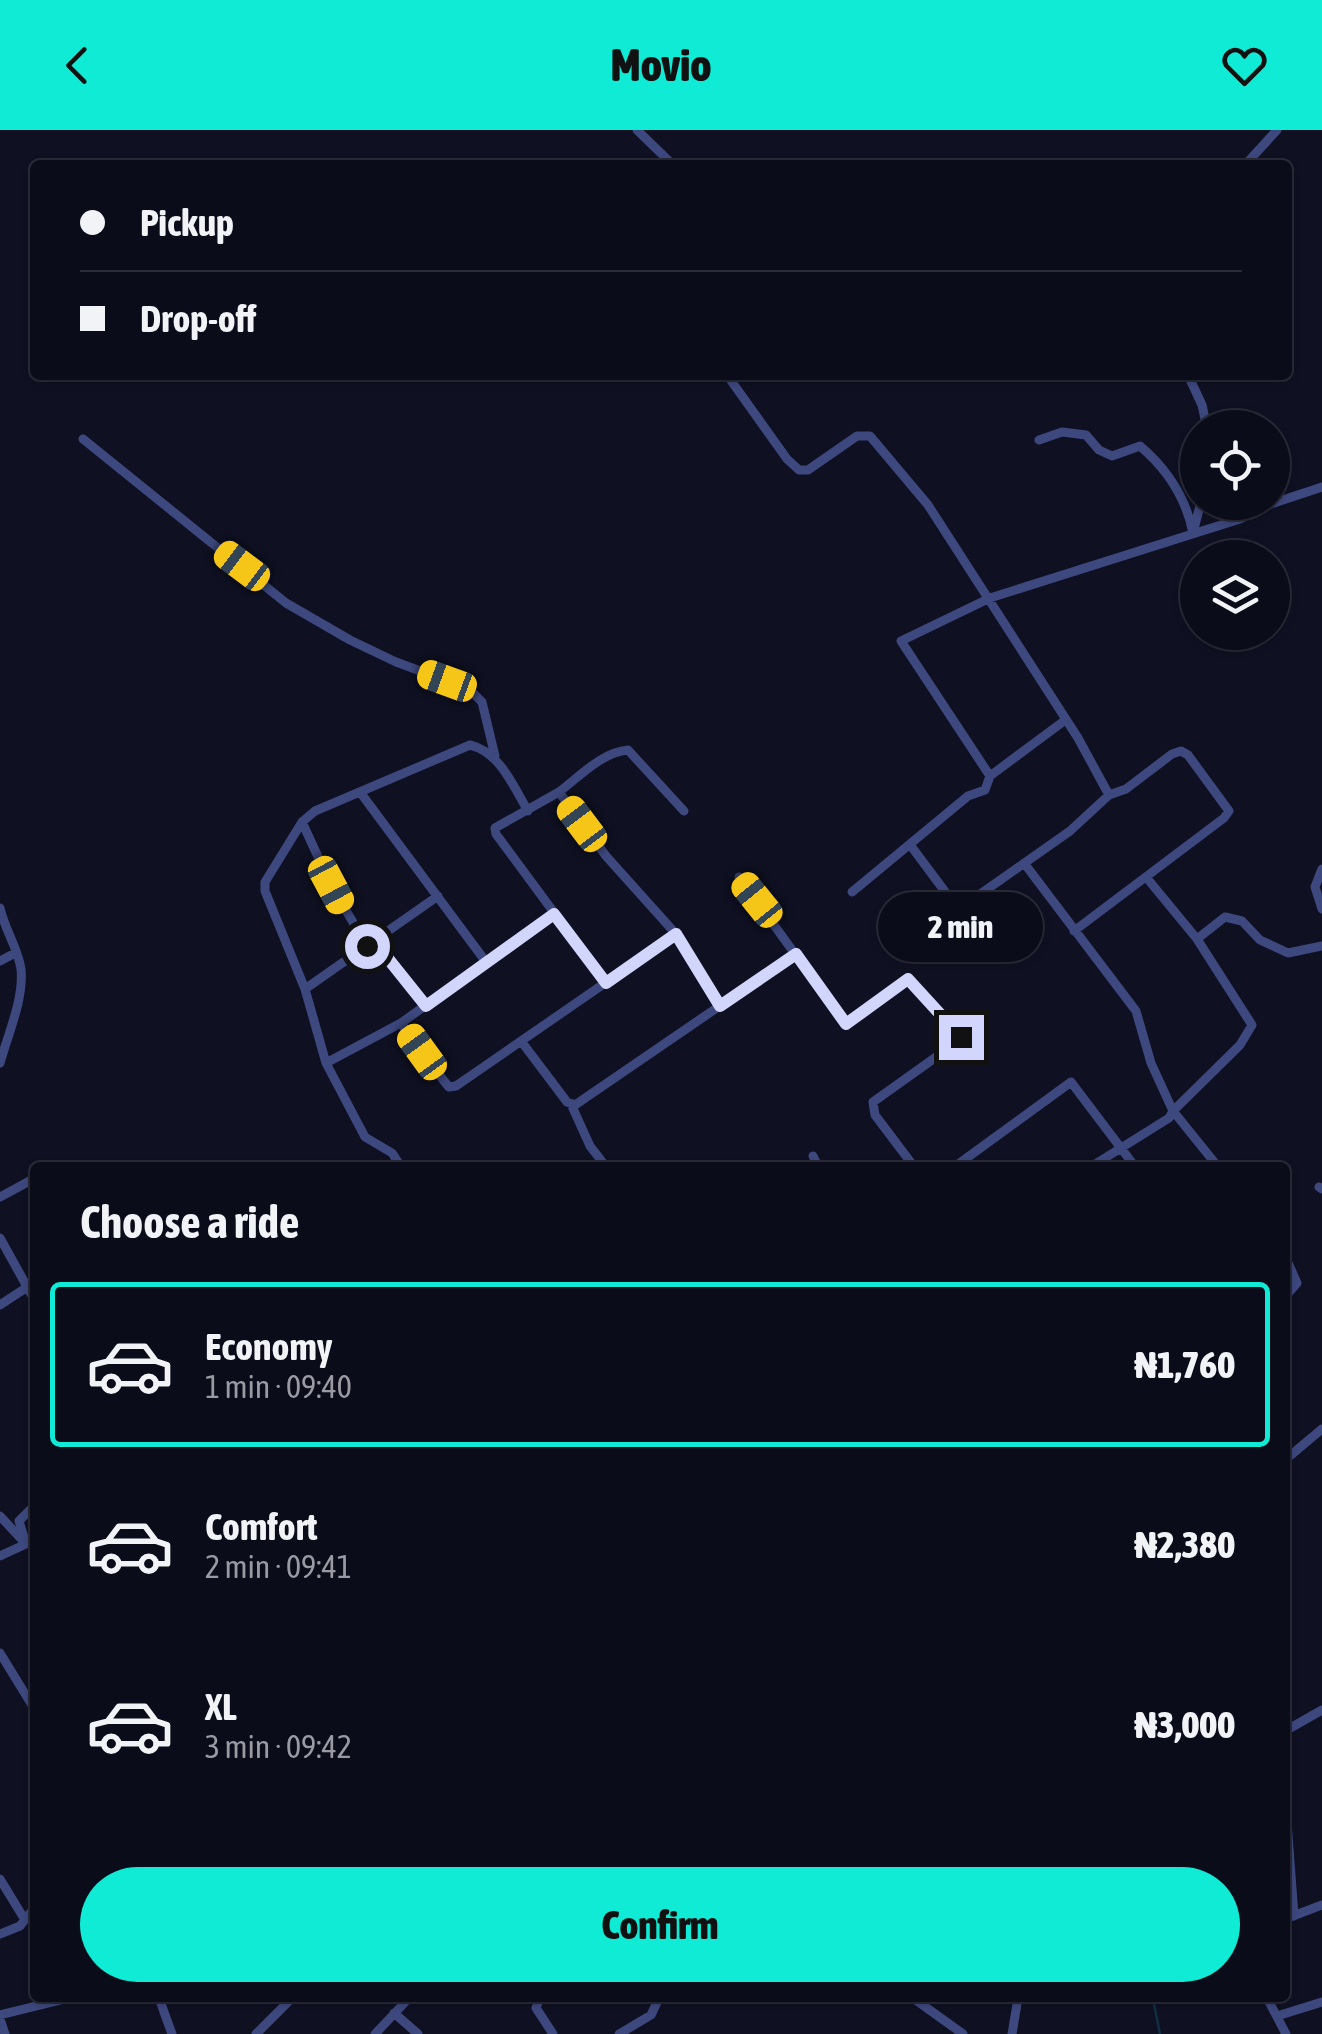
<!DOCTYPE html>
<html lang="en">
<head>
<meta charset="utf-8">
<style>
  body { margin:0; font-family:"Asap Condensed",sans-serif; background:#141523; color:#f1f3f6; height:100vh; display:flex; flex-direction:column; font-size:38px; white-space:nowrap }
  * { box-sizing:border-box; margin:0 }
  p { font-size:32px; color:#9a9ba2 }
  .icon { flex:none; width:55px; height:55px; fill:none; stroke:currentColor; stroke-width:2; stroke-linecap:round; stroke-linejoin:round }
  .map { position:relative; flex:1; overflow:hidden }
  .details { position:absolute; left:30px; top:1032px; width:1260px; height:840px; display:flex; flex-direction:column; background:#0b0c1a; border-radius:10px; box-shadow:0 2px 8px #0004,0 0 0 2px #2b2c39 }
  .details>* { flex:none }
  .banner { position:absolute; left:30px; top:30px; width:1262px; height:220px; border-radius:10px; box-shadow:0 2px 8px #0004,0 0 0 2px #2b2c39; display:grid; align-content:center; height:220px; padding:0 50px; background:#0b0c1a }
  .fabs { position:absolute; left:1180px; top:280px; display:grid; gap:20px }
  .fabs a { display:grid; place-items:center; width:110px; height:110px; border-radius:50%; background:#0b0c1a; box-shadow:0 2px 8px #0004,0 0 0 2px #2b2c39; font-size:50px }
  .end { position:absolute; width:45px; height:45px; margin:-22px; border:12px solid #d3d6fc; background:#111; box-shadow:0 0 0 5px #111 }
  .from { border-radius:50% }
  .bubble { position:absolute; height:70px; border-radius:35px; background:#0b0c1a; box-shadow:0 2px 8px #0004,0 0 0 2px #2b2c39; font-size:32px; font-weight:800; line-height:70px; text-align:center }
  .car { position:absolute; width:30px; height:60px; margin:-30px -15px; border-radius:12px; box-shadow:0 0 8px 2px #0007; background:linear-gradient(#f5c518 24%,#345 0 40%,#f5c518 0 76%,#345 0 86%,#f5c518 0) }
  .banner b { display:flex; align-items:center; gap:35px; height:95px; font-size:38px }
  .banner b+b { border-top:2px solid #2b2c39 }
  .banner i { width:25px; height:25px; background:#f1f3f6 }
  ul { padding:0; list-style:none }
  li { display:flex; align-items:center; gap:30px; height:165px; margin:0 20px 15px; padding:0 30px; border:5px solid transparent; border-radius:10px }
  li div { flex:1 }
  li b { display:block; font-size:38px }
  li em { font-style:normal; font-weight:800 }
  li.active { border-color:#0febd4 }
  li>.icon { width:90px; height:90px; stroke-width:1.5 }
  h2 { padding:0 50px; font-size:45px; line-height:120px }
  .cta { display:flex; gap:20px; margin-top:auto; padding:20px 50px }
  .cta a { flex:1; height:115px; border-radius:60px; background:#0febd4; color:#111; font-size:40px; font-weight:800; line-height:115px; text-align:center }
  header { display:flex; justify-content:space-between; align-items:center; height:130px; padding:0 50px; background:#0febd4; color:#111; font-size:45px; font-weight:800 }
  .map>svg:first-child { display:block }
</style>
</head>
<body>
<header><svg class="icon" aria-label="back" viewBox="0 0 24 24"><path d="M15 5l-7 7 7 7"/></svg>Movio<svg class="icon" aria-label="heart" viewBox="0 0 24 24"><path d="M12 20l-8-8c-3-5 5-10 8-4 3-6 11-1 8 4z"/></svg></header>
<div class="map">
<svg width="1322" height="1904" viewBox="0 0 1322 1904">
  <rect width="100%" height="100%" fill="#0f1022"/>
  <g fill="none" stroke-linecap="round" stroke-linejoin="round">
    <path stroke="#112f44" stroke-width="2.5" d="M1158,1868l-4,6 6,30"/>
    <path stroke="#3d487e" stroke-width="9" d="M637,0l36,35
      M1245,35l32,-35
      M727,245l60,84 12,11h9l49,-34h13l58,69 150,233 31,57
      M1188,245l14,30 5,23
      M83,309l203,164 64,37 46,22 73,27 13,13 13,54
      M1039,310l23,-8 24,3 13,15 13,6 28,-10c27,23 46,52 53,87
      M1195,395l6,-23
      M990,646l-89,-135 89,-43 250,-79 19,-11 63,-21
      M360,662l126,170
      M559,662c20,-15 43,-40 69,-42l56,61
      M302,692l29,63 36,61
      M911,716l41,55 17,1 101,-71 39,-36 17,-6 46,-35 9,-3 7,4 41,56 -5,7 -150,113
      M1024,733l112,148 15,52 22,48 -4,7 -80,50
      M1322,739l-7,18 7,22
      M739,747l107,147 62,-45 53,58
      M1146,747l51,62 55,86 -12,20 -67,66 46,57
      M852,762l116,-96 17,-6 5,-14 74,-55
      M0,778c4,20 18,40 21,61 3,30 -13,65 -21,94
      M1197,809l28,-22 17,4 18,19 28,13 34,-7
      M373,811l52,65
      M0,831l15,-8
      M606,853l-110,-149 -1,-6 7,-4 57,-32 47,64 70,78 44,72
      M305,859l133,-93
      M401,893l43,58 5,6 7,-1 220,-152
      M521,911l46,61 8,3 222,-152
      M326,933l75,-40 153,-109
      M571,974l19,42 17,22
      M813,1026l6,12
      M402,1038l-10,-15 -27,-16 -39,-74 -21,-74 -40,-98v-9l37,-60 13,-11 155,-66c30,7 43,41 58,66
      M915,1038l-40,-53 -2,-13 108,-77
      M953,1038l118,-86 65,86
      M1319,1057l3,2
      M0,1067l35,-19
      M0,1108l35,63
      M1285,1126l12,27 -12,14
      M0,1175l35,-23
      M1285,1330l37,-31
      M0,1386l24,26
      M0,1426l26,-12 -7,-23 16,-16
      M0,1523l35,57
      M1285,1601l37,-21
      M1285,1664l9,122
      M0,1749l25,41
      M1285,1789l37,-14
      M0,1804l20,-8 15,-19
      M159,1868l13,36
      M540,1868l-4,10 17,26
      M913,1868l50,36
      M1267,1868l19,36
      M394,1883l24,21
      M0,1885l69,-17
      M1277,1886l45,-14
      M0,1889l5,15
      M256,1904l36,-36
      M375,1904l34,-36
      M619,1904l32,-19 8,-17
      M1012,1904l6,-36"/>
  </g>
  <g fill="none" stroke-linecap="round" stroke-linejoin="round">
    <path stroke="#d3d6fc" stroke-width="12" d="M367,816l7,-5 52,65 128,-92 52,69 70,-49 44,72 76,-52 50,70 62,-45 53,58"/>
  </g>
</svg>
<div class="fabs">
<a><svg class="icon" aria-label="locate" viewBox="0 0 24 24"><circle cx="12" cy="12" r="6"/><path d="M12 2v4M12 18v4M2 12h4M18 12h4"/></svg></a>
<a><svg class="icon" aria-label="layers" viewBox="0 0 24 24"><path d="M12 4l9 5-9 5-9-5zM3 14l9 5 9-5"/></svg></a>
</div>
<i class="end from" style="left:367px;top:816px"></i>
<i class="end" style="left:961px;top:907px"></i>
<div class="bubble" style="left:878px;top:762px;width:165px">2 min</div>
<i class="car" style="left:242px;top:436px;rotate:307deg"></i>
<i class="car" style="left:447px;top:551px;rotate:290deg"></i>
<i class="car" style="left:582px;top:694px;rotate:323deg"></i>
<i class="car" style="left:331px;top:755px;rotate:152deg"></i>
<i class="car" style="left:757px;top:770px;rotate:321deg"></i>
<i class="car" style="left:422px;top:922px;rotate:324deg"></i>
<div class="banner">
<b><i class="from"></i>Pickup</b>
<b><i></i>Drop-off</b>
</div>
<section class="details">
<h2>Choose a ride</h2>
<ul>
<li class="active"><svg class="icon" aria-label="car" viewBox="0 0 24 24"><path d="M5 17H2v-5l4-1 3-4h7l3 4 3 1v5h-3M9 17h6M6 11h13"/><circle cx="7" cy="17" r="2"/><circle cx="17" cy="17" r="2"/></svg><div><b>Economy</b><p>1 min · 09:40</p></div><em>₦1,760</em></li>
<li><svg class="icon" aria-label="car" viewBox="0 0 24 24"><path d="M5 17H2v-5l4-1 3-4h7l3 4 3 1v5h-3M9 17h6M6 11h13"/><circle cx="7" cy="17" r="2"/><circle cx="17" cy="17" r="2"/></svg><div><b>Comfort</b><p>2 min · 09:41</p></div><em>₦2,380</em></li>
<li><svg class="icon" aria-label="car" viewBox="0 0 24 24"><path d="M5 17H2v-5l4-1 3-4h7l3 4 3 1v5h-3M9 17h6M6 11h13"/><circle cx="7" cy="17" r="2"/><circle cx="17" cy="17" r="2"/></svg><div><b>XL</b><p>3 min · 09:42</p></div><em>₦3,000</em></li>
</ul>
<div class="cta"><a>Confirm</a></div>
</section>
</div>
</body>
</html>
